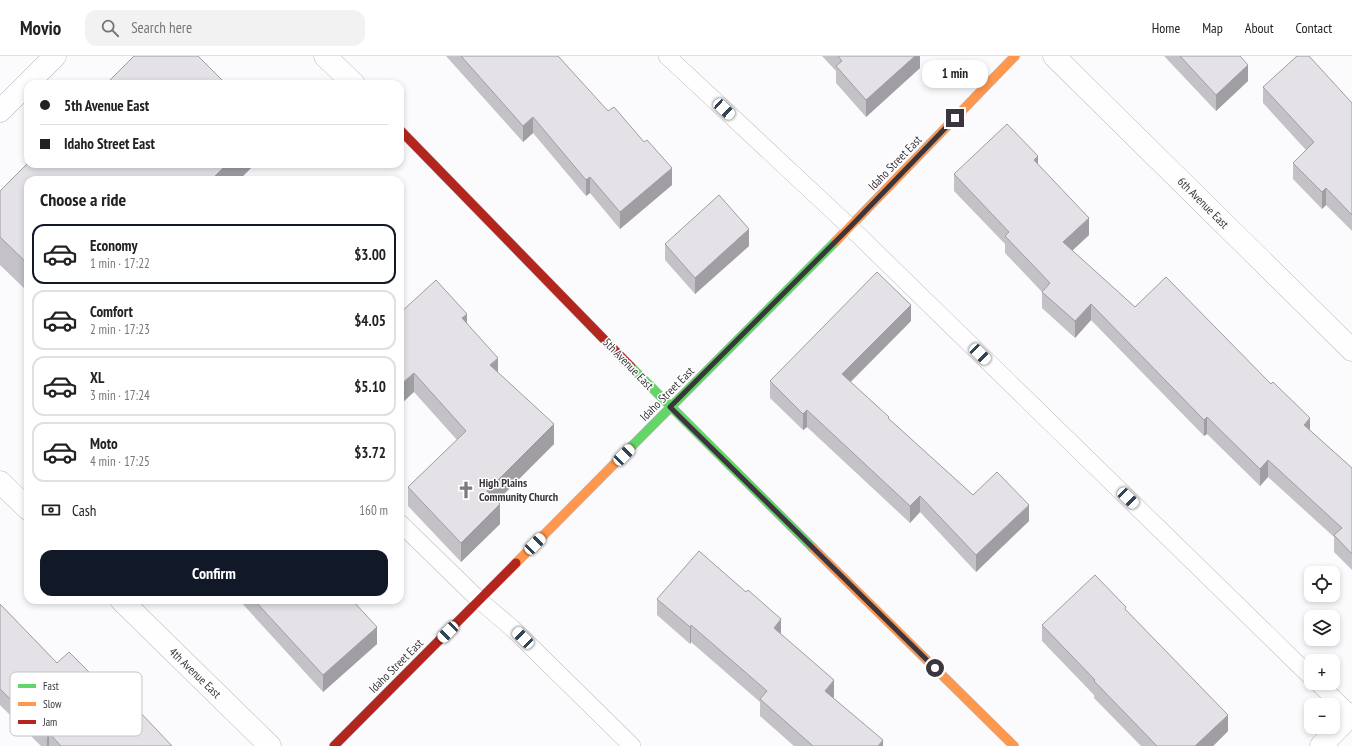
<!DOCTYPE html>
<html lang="en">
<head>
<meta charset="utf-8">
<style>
  body { margin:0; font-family:"PT Sans Narrow",sans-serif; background:#f2f2f2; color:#222; height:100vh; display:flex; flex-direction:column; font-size:15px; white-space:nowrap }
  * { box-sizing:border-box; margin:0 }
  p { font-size:13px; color:#767676 }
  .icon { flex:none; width:22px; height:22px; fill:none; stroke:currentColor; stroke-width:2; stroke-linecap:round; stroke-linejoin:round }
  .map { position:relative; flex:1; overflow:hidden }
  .drawer { position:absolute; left:24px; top:120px; width:380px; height:428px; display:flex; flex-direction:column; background:#fff; border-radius:12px; box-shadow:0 2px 6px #0003 }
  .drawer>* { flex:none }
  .guide { position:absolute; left:24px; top:24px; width:380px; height:88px; border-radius:12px; box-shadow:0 2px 6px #0003; display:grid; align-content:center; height:88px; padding:0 16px; background:#fff }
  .controls { position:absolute; left:1304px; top:510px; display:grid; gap:8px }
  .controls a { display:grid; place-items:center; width:36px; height:36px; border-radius:8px; background:#fff; box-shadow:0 2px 6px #0003; font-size:20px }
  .end { position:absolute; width:18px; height:18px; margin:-9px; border:5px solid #3b363e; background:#fff; box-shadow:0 0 0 2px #fff }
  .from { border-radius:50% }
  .bubble { position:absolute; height:28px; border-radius:12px; background:#fff; box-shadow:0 2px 6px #0003; font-size:13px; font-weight:700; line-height:28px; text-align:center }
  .car { position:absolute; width:12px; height:24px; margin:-12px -6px; border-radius:5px; box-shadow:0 0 3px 1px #0007; background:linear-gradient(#fff 24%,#345 0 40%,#fff 0 76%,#345 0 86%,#fff 0) }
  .guide b { display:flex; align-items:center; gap:14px; height:38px; font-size:15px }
  .guide b+b { border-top:1px solid #e0e0e0 }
  .guide i { width:10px; height:10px; background:#222 }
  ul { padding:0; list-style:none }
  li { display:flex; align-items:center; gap:12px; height:60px; margin:0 8px 6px; padding:0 8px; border:2px solid #e0e0e0; border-radius:12px }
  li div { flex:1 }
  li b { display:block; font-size:15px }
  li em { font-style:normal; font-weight:700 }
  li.on { border-color:#111827 }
  li>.icon { width:36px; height:36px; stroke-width:1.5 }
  h2 { padding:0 16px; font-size:18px; line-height:48px }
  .pay { display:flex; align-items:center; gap:10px; height:44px; padding:0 16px; font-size:15px }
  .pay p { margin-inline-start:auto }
  .primary-button { display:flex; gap:8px; margin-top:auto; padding:8px 16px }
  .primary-button a { flex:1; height:46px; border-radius:12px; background:#111827; color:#fff; font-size:16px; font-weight:700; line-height:46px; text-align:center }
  header { display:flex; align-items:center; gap:24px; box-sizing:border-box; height:56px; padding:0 20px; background:#fff; border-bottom:1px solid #e0e0e0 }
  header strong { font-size:19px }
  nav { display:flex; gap:22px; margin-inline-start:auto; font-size:14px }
  .search { width:280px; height:36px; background:#f2f2f2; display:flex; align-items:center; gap:10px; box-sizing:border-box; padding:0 14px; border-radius:12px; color:#767676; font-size:15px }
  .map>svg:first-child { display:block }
</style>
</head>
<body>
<header>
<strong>Movio</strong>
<div class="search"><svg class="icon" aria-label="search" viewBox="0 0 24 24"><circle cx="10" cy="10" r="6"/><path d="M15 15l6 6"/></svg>Search here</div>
<nav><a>Home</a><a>Map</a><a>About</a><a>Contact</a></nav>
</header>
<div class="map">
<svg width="1352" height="690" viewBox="0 0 1352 690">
  <rect width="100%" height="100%" fill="#fbfafc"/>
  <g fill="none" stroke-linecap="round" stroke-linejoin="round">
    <g stroke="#bfbcc1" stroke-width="18">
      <path id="lane" d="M667,0l183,171 461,450
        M400,467l79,77 33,28 120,118
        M1318,627l34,33"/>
    </g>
    <g stroke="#bfbcc1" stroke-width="23">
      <path id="street" d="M325,0l29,28
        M1054,0l298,294
        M0,55l55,-55
        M0,426l28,27
        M121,544l149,146
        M1321,690l31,-32"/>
    </g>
    <g stroke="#bfbcc1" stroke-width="10">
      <path id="fast" d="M631,311l182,181
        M629,393l207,-208"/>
    </g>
    <g stroke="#bfbcc1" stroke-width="10">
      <path id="slow" d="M836,185l179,-185
        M813,492l201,198
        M516,507l113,-114"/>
    </g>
    <g stroke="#bfbcc1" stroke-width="10">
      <path id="jam" d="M400,74l231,237
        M334,690l182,-183"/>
    </g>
    <use href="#lane" stroke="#fefeff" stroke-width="17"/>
    <use href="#street" stroke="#fefeff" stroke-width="22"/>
    <use href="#fast" stroke="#63d668" stroke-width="9"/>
    <use href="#slow" stroke="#ff974d" stroke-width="9"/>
    <use href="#jam" stroke="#b3261e" stroke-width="9"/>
  </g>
  <path fill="#c4c2c7" d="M446,0h112l114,129 -52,44 -30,-36 -4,3 -53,-63 -10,9z
    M822,0h98v12l-54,49 -30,-34v-12z
    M1164,0h76l8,25 -32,30z
    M1263,31l89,16v128l-26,-26 -4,4 -29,-30v-16l13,-13 -43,-47z
    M28,108h227l-16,16h-211v112l-28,-27v-74z
    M1038,109l51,70 -17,16 63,56 175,123 42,38v102l-18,-18v-15l-66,-60 -8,9 -53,-52 -3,2 -113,-116 -16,18 -33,-30v-16l-37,-39v-9l-51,-53v-17z
    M665,188l84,2 -54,48 -30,-34z
    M400,257l67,10 31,49 56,72 -57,57 3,23 -39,38 -53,-56v-19l49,-47 -43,-48z
    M911,265l-60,61 38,37 84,76 56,26 -53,51 -56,-60 -10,11 -103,-96 -4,3 -33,-32v-17z
    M657,543l124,35 53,63 -1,1 50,48h-89l-34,-30v-14l-69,-60 -1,2 -33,-29z
    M239,544h113l25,44 -54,48z
    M0,548l57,59 59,36 56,47h-131l-41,-41z
    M1126,554l102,121 -15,15h-72l-47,-48v-3l-52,-54v-16z"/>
  <path fill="#a09ea2" d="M915,0h5v12l-54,49v-17z
    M1248,9v16l-32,30v-16z
    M533,61v16l-10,9v-16z
    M1038,100v17l-4,-13z
    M227,108h28l-16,16h-28z
    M672,112v17l-52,44v-17z
    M590,121v16l-4,3v-16z
    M1326,132v17l-4,4v-17z
    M1089,162v17l-26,24v-17z
    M749,173v17l-54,48v-16z
    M1091,248v16l-16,18v-17z
    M911,249v16l-69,69v-16z
    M467,258v19l-5,-15z
    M498,302v19l-8,-12z
    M414,317v19l-14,13v-20z
    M807,354v17l-4,3v-16z
    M1207,361v17l-3,2v-16z
    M1310,362v17l-6,-10z
    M554,368v20l-67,67v-20z
    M1268,404v17l-8,9v-17z
    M920,440v16l-10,11v-17z
    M500,448v20l-39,38v-19z
    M1029,449v16l-53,51v-17z
    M781,563v17l-7,-8z
    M691,569v17l-1,2v-17z
    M377,571v17l-54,48v-17z
    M834,624v17l-9,10v-16z
    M1228,659v16l-15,15h-18z
    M49,677v13h-2v-11z
    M883,684v6h-5z"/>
  <path fill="#e4e1e7" stroke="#a09ea2" d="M134,0h64l28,28h-120z
    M461,0h97l50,55 6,-4 30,35 3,-2 25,28 -52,44 -30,-35 -4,3 -53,-63 -10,9z
    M838,0h77l-49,44 -30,-34 6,-5z
    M1180,0h60l8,9 -32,30z
    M1297,0h12l43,47v112l-26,-27 -4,4 -29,-29 21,-21 -51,-55z
    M1007,68l31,32 -4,4 55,58 -26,24 72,65 31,-30 105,107 2,-2 37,36 -6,7 48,43v86l-18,-19 8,-7 -74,-68 -8,9 -53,-52 -3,3 -113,-116 -16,17 -33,-29 8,-9 -45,-47 4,-4 -55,-58z
    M28,107v1h199l-16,16h-183v84l-28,-27v-46z
    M719,139l30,34 -54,49 -30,-34z
    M877,216l34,33 -69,69 47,43 -1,1 85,77 24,-23 32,33 -53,50 -56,-59 -10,10 -103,-96 -4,4 -33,-33z
    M436,224l31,34 -5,4 36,40 -8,7 64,59 -67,67 13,13 -39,39 -53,-56 58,-56 -52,-58 -14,12v-72z
    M699,495l47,41 2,-2 33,29 -7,9 60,52 -9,11 58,49 -5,6h-65l-53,-47 7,-8 -76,-66 -1,2 -33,-28z
    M1095,519l31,32 -1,2 103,106 -33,31h-38l-63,-65 1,-1 -53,-55z
    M254,544h98l25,27 -54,48z
    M0,548l57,59 12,-11 47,47 6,-6 50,53h-111l-12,-13 -2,2 -47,-46z"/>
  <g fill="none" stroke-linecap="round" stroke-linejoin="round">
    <path stroke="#3b363e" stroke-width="5" d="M935,612l-265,-261 180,-180 105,-109"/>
  </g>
  <defs>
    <g id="church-bare" transform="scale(1.38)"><path d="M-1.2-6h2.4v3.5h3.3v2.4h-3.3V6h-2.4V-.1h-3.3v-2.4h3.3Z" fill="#7e7b80" stroke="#fff" stroke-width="2.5" paint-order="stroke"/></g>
  </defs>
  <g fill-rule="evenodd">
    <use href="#church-bare" x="466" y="434"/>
  </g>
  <g text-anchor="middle" stroke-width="3" stroke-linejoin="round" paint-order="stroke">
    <g font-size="12" fill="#3b363e" stroke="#fff">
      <text transform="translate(895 107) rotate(-46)" y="4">Idaho Street East</text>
      <text transform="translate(1203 147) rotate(45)" y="4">6th Avenue East</text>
      <text transform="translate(628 308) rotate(46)" y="4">5th Avenue East</text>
      <text transform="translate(667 338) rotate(-45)" y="4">Idaho Street East</text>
      <text transform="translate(396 610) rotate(-45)" y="4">Idaho Street East</text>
      <text transform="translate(195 617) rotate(44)" y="4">4th Avenue East</text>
    </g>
    <g font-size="12" font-weight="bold" fill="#3b363e" stroke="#fff" text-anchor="start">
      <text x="479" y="431">High Plains<tspan x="479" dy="14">Community Church</tspan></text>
    </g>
  </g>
  <rect x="10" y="616" width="132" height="64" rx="6" fill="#fff" stroke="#c4c3c5" stroke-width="1"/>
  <rect x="18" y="628" width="18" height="4" fill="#63d668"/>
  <rect x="18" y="646" width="18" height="4" fill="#ff974d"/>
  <rect x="18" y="664" width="18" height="4" fill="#b3261e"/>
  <g font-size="11" fill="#3b363e">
    <text x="43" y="634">Fast</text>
    <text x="43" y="652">Slow</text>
    <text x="43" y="670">Jam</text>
  </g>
</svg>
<div class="controls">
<a><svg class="icon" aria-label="locate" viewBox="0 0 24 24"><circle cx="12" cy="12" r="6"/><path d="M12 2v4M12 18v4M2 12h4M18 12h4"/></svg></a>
<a><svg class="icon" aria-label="layers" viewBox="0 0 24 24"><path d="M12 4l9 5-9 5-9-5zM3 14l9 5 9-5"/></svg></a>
<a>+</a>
<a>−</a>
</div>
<i class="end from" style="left:935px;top:612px"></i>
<i class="end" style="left:955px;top:62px"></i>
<div class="bubble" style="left:922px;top:4px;width:66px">1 min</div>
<i class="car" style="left:724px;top:53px;rotate:133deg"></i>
<i class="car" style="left:980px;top:298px;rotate:134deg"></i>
<i class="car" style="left:624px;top:399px;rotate:45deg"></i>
<i class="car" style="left:1128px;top:442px;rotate:134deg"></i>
<i class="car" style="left:535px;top:488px;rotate:45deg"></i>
<i class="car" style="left:448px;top:576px;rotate:225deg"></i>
<i class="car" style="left:523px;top:582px;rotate:315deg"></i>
<div class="guide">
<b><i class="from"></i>5th Avenue East</b>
<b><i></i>Idaho Street East</b>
</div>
<section class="drawer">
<h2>Choose a ride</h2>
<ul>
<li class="on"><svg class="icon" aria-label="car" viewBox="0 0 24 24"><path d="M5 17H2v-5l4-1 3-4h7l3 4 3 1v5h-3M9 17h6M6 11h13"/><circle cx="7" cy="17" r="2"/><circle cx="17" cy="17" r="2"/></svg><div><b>Economy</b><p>1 min · 17:22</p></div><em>$3.00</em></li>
<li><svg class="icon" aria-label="car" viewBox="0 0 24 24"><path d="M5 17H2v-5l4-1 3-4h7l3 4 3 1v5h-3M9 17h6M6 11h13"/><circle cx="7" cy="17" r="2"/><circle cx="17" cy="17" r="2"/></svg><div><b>Comfort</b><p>2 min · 17:23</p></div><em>$4.05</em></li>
<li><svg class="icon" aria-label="car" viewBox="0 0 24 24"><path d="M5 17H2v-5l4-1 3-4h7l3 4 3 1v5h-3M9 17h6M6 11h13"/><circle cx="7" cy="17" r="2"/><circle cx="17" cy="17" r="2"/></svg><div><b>XL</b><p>3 min · 17:24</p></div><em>$5.10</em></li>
<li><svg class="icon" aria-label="car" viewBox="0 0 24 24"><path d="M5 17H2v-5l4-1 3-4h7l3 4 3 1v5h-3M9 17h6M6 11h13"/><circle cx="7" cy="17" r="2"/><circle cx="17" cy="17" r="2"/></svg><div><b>Moto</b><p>4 min · 17:25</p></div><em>$3.72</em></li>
</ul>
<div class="pay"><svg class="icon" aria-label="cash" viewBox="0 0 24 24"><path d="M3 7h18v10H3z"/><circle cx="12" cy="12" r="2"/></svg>Cash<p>160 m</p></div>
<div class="primary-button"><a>Confirm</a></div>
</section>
</div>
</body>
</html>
